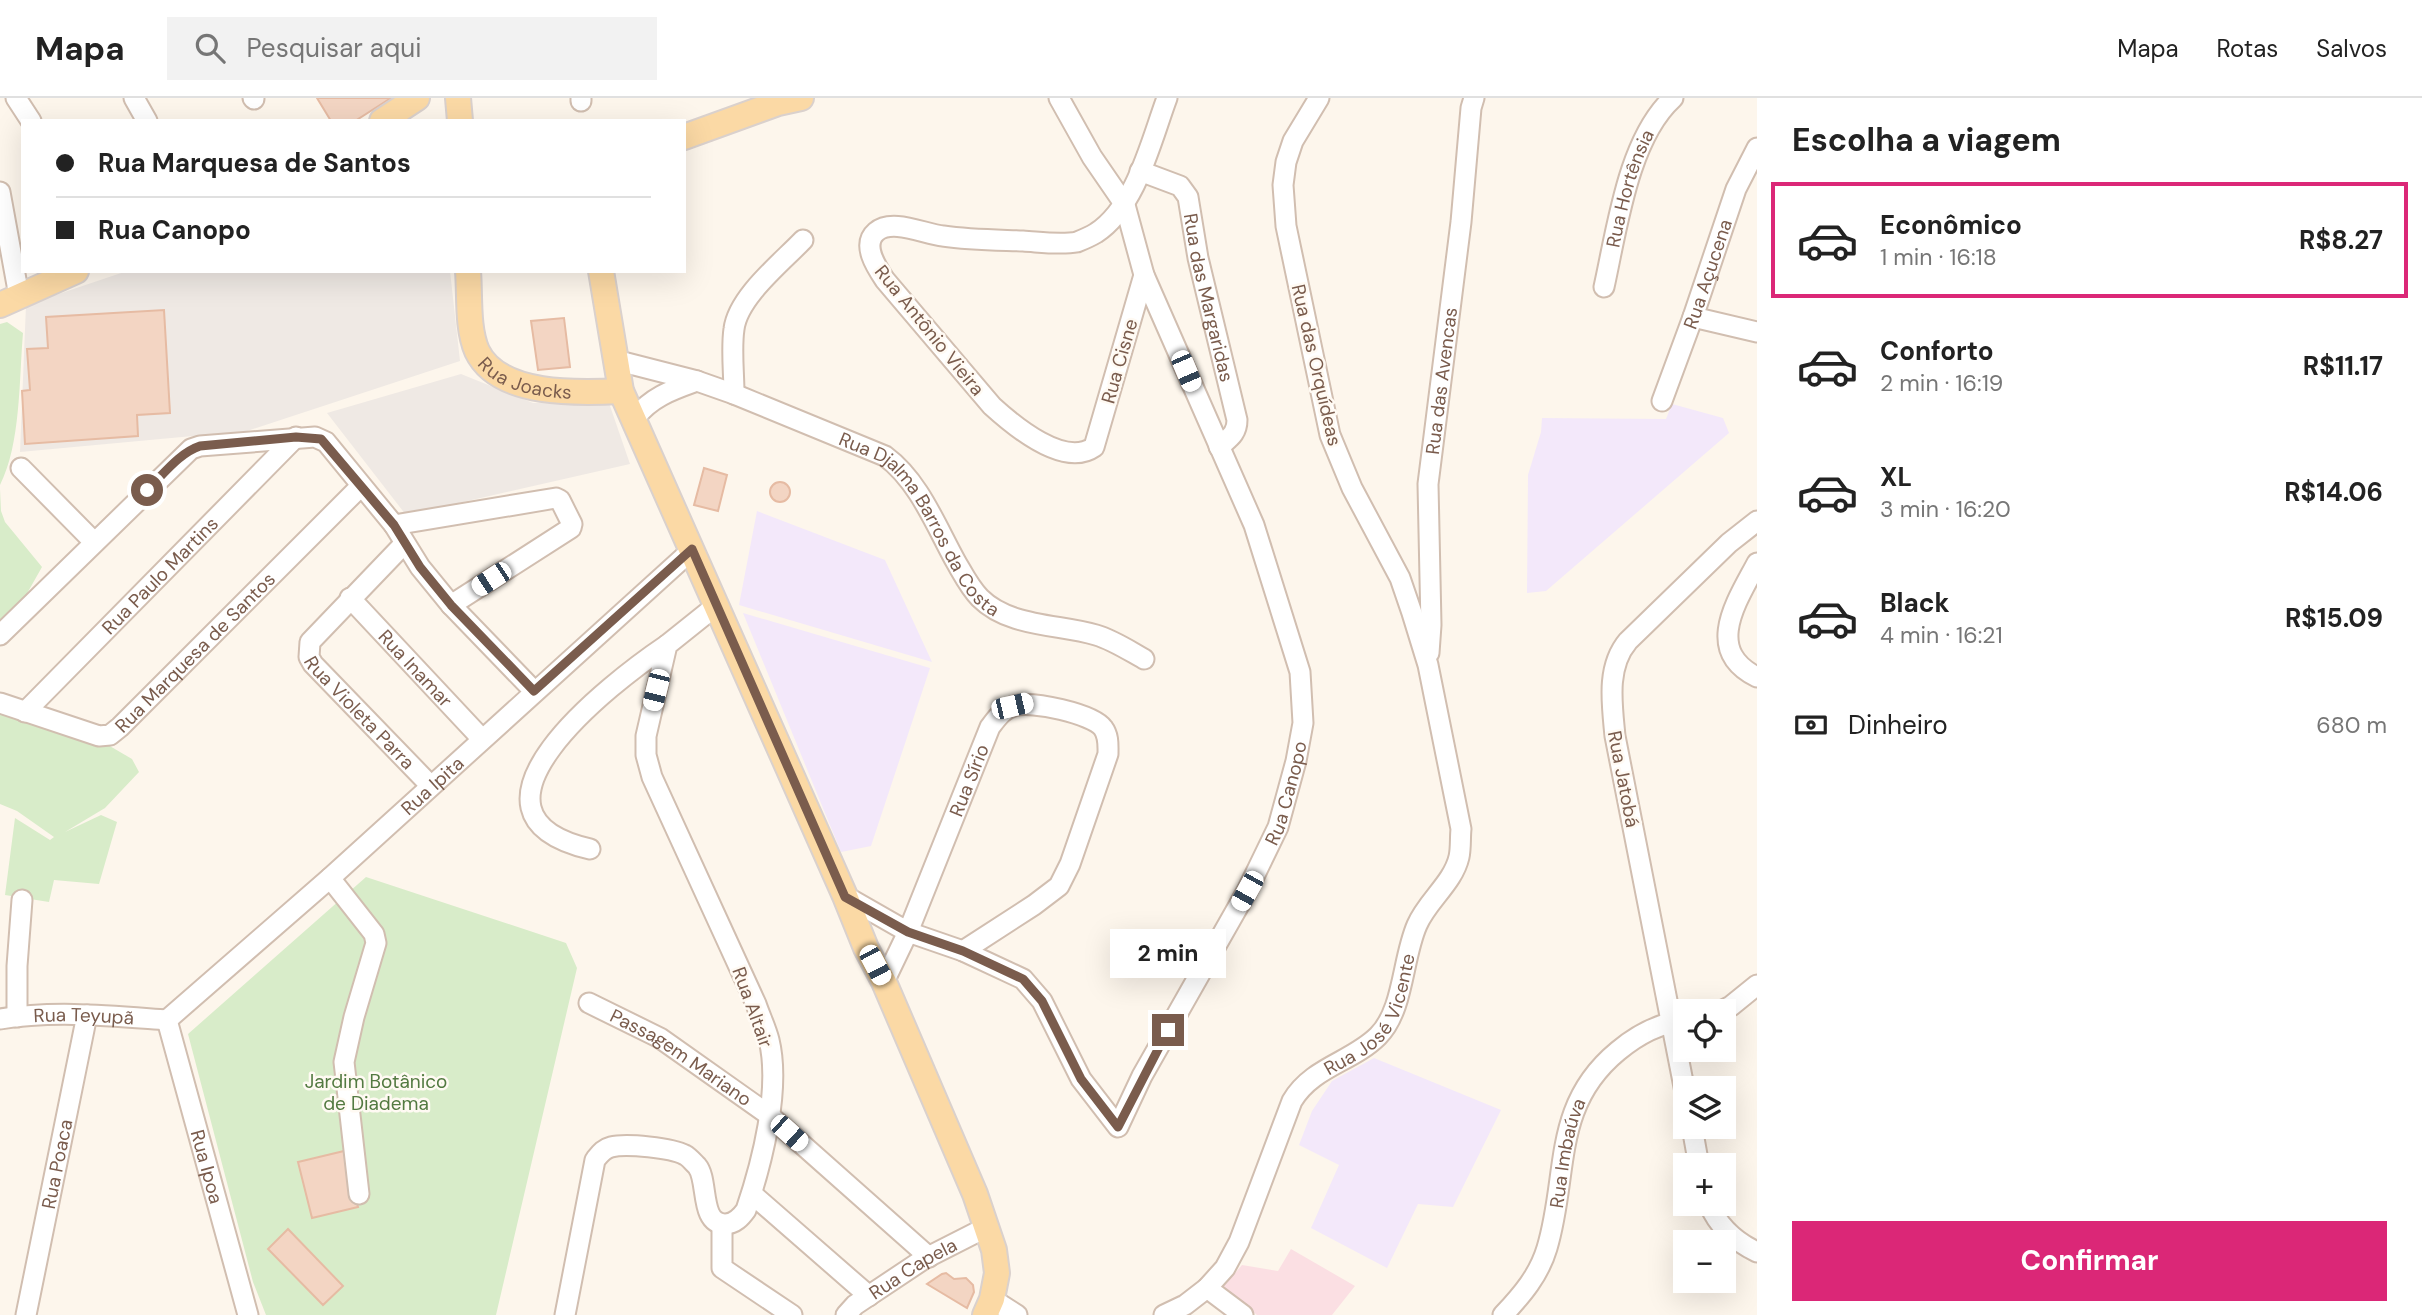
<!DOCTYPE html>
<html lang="pt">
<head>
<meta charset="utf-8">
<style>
  body { margin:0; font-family:"DM Sans",sans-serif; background:#f2f2f2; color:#222; height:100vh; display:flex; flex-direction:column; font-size:26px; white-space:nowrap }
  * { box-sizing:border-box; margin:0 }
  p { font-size:23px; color:#767676 }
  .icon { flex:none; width:38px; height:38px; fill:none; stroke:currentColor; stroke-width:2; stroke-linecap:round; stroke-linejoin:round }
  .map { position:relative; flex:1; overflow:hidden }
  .panel { display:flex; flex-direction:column; background:#fff; width:665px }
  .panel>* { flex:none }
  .guide { position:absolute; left:21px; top:21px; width:665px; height:154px; border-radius:0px; box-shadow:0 7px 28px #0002; display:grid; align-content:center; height:154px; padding:0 35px; background:#fff }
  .tools { position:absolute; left:1673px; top:901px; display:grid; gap:14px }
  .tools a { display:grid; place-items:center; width:63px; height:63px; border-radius:0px; background:#fff; box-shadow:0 7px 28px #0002; font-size:35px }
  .end { position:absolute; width:32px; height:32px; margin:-16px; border:9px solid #7a5c4d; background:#fff; box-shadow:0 0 0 4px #fff }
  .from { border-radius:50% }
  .bubble { position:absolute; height:49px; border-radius:0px; background:#fff; box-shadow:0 7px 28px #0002; font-size:23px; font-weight:700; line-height:49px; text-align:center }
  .car { position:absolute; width:21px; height:42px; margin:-21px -10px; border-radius:9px; box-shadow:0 0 5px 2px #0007; background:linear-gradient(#fff 24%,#345 0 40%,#fff 0 76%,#345 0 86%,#fff 0) }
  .guide b { display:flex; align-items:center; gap:24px; height:66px; font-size:26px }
  .guide b+b { border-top:2px solid #e0e0e0 }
  .guide i { width:18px; height:18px; background:#222 }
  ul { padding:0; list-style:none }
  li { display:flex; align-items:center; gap:21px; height:116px; margin:0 14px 10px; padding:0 21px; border:4px solid transparent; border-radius:0px }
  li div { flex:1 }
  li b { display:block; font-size:26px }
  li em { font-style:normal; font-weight:700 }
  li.current { border-color:#db2777 }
  li>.icon { width:63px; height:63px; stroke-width:1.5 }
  h2 { padding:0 35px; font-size:32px; line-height:84px }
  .pay { display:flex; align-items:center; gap:18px; height:77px; padding:0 35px; font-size:26px }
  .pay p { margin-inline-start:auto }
  .cta { display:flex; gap:14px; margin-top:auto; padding:14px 35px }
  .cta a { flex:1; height:80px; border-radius:0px; background:#db2777; color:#fff; font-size:28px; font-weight:700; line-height:80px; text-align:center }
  header { display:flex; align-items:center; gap:42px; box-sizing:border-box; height:98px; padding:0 35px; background:#fff; border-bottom:2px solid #e0e0e0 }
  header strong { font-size:33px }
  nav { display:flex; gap:38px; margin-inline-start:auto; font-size:24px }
  .search { width:490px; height:63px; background:#f2f2f2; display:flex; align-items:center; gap:18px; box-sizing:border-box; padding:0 24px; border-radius:0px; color:#767676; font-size:26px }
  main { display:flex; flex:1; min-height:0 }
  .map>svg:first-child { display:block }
</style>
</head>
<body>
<header>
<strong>Mapa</strong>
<div class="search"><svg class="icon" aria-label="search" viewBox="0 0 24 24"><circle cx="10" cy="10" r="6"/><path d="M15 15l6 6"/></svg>Pesquisar aqui</div>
<nav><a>Mapa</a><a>Rotas</a><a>Salvos</a></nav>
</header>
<main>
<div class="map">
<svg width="1757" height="1217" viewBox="0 0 1757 1217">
  <rect width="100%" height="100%" fill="#fdf6ec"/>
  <path fill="#efe9e4" d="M127,173h323l10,90 -213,70 -227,21 6,-147z
    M461,276l72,29h76l21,61 -224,51 -79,-102z"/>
  <path fill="#f3e8fa" d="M1672,306l51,14 6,15 -183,158 -19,2 1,-118 13,-43 1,-14 124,1z
    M757,413l128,49 47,102 -193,-57z
    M743,515l187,55 -59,178 -30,6z
    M1374,960l127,52 -48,97 -35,-3 -31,64 -76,-40 28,-63 -40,-20 13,-34 20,-30z"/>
  <path fill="#fbdfe3" d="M1291,1151l64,37 -23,29h-75l-34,-28 19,-22 36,6z"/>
  <path fill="#d8ecc9" d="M7,224l16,11c-4,46 -2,111 -23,152v-161z
    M0,391l1,22 4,11 37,45 -17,30 -25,26z
    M0,614l108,33 24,14 7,13 -34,36 -40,24 36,-17 16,7 -18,62 -45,-4 -5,22 -44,-7 10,-77 35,22 4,-3 -37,-26 -17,-7z
    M366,779l200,66 11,25 -81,347h-230l-13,-33 -65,-248z"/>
  <path fill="#f3d5c3" stroke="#e6bba3" stroke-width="2" d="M317,0h74l-36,23h-24z
    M164,212l6,103 -33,2 1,21 -113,8 -3,-53 8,-1 -3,-41 21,-1 -2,-31z
    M564,220l6,49 -32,3 -7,-49z
    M704,370l23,7 -9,36 -24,-6z
    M770 394a10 10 0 1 1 20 0a10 10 0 1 1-20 0Z
    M344,1053l14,56 -46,11 -14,-56z
    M288,1131l55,57 -20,19 -55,-56z
    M946,1175l8,6 12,-1 7,7 1,7 -7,16 -40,-24 15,-10z"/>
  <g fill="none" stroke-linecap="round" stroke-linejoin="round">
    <g stroke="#d1beb0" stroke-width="23">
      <g id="minor">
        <path d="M16,0l15,23"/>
        <path d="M134,0l13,23"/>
        <path d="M253,0l1,1"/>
        <path d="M581,0v3"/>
        <path id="s1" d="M1140,73l40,15 8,11 10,61 39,162c0,14 -8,18 -18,27"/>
        <path d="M0,94l19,104"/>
        <path d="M1144,177l-50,172c-30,21 -80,-21 -102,-41l-107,-126c-8,-12 -24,-35 -9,-48 16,-14 48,2 67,4 27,4 54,4 80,5 17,1 37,4 54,1 5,-2 14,-6 19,-9 40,-26 55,-92 71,-135"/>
        <path id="s2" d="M1604,189c13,-58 24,-148 69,-189"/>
        <path d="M1693,219l64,15"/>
        <path id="s3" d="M615,262l82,21 37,13 151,62c34,25 51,70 71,106 7,12 14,26 24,36 29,29 78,26 116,37 17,5 32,15 48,24"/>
        <path d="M734,296c0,-21 -3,-45 0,-65 4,-32 47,-66 69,-89"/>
        <path id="s4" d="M1662,303l31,-84 43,-128 21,-41"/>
        <path d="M635,320c16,-21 37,-28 62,-37"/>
        <path d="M21,370l73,74"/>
        <path d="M394,427l162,-27 4,2 12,24 -1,4 -120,77"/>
        <path id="s5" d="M404,446l-94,98 -1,15 4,7 117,121"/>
        <path d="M1757,465c-20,38 -54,87 0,114"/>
        <path id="s6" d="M350,500l132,141"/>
        <path d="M0,537l191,-186 9,-3 115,-9 11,5 68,83 26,42 31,38 83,86"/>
        <path id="s7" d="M1429,555l2,-28 -3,-141 33,-262 10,-114 3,-10"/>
        <path id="s8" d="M0,605l99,33 11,-1 10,-8 241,-241"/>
        <path id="s9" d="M25,614l271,-275"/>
        <path d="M590,751c-150,-35 22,-167 77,-204"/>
        <path d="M330,780l44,56 2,9 -22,74 -10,45 15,132"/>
        <path id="s10" d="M845,798l63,36 55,19 60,28 19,22 39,78 37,48 24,-51 105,-185 31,-64 18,-66 7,-38 -3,-51 -46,-147 -110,-250 -19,-70 -33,-48 -33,-59"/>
        <path id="s11" d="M884,884l24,-50 82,-205c7,-9 13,-18 24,-21 17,-6 79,8 89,22 6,8 5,17 5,26l-38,110 -11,22 -25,19 -71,46"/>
        <path id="s12" d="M589,905l71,35 109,77 160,142"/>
        <path d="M1719,914l12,-6 26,-21"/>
        <path d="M17,919v-51l5,-66"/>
        <path id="s13" d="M0,921c55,-9 112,-3 167,1"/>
        <path id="s14" d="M167,922l163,-142 363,-329"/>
        <path id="s15" d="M167,922l81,295"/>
        <path d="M1685,994l-70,-356c-3,-32 -9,-69 13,-95l101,-98 28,-22"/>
        <path d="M1692,1029l7,39"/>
        <path d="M752,1096l117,102"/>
        <path d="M1709,1106c9,22 27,38 48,48"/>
        <path d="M722,1127v43l70,47"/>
        <path d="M1207,1190l36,27"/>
        <path d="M992,1201l25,16"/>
        <path id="s16" d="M26,1217l61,-300"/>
        <path d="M565,1217l30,-155c5,-6 8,-11 16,-13 15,-4 61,1 74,8 4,2 9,8 12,11 12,14 2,58 28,58 10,0 16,-7 21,-14 16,-47 35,-121 23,-170 -3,-12 -9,-24 -13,-36l-104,-227 -6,-22v-19l21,-91 50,-40"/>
        <path id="s17" d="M846,1217l9,-10 69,-46 61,-31"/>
        <path id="s18" d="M1164,1217l21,-10 22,-17 18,-20 14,-26 53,-141c20,-34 60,-39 86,-65 26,-26 24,-77 39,-111 10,-24 36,-42 42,-68 2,-9 1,-19 2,-28l-33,-164 -16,-52 -12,-35 -48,-90 -22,-53 -44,-209 -3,-41 3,-23 7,-21 26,-43"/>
        <path id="s19" d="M1503,1217c19,-20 36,-40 44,-67 22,-73 4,-142 71,-197 19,-16 42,-28 67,-31"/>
      </g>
    </g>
    <g stroke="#dad1cd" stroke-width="28">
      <g id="major">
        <path d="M458,0l2,23"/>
        <path d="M382,23l35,-23"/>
        <path d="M684,39l94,-34 23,-5"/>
        <path id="s20" d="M468,173c2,25 -1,57 9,80 22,46 103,42 144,40"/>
        <path d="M601,173l20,120 224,505 21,52 18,34 91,212 19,56 3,23 -5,26 -7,16"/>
        <path d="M0,207l76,-34"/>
      </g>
    </g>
    <use href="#minor" stroke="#fff" stroke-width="19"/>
    <use href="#major" stroke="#fbd9a5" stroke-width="24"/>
  </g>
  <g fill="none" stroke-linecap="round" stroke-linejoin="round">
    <path stroke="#7a5c4d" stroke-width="9" d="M147,392c16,-15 32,-37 53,-44l96,-9 25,2 73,86 26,42 31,38 83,86 158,-142 153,348 63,35 55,19 60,28 19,22 39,78 37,48 50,-97"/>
  </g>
  <g text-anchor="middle" stroke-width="5" stroke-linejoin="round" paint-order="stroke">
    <g font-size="19" fill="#7a5c4d" stroke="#fffaf3">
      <text dy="7" stroke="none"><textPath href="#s2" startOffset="102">Rua Hortênsia</textPath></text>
      <text dy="7" stroke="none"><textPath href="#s4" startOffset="135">Rua Açucena</textPath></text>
      <text dy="7" stroke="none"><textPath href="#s1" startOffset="159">Rua das Margaridas</textPath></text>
      <text transform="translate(930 232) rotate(51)" y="7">Rua Antônio Vieira</text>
      <text transform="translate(1119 263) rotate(-74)" y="7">Rua Cisne</text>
      <text transform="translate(1317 267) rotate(77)" y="7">Rua das Orquídeas</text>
      <text dy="7" stroke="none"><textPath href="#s20" startOffset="140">Rua Joacks</textPath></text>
      <text dy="7" stroke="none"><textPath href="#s7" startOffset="273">Rua das Avencas</textPath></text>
      <text dy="7" stroke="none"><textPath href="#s3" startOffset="360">Rua Djalma Barros da Costa</textPath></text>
      <text dy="7" stroke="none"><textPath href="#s9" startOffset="192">Rua Paulo Martins</textPath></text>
      <text dy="7" stroke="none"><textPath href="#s8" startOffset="234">Rua Marquesa de Santos</textPath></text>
      <text dy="7" stroke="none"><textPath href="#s6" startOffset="96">Rua Inamar</textPath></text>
      <text dy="7" stroke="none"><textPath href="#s5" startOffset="226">Rua Violeta Parra</textPath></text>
      <text transform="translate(1624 681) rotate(79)" y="7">Rua Jatobá</text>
      <text dy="7" stroke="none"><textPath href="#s11" startOffset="219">Rua Sírio</textPath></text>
      <text dy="7" stroke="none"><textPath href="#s14" startOffset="354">Rua Ipita</textPath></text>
      <text dy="7" stroke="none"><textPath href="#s10" startOffset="749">Rua Canopo</textPath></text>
      <text transform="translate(753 909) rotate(70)" y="7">Rua Altair</text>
      <text dy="7" stroke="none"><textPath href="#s18" startOffset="380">Rua José Vicente</textPath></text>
      <text dy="7" stroke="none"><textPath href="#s13" startOffset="84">Rua Teyupã</textPath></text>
      <text dy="7" stroke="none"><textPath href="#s12" startOffset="107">Passagem Mariano</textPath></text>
      <text dy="7" stroke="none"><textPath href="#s19" startOffset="178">Rua Imbaúva</textPath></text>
      <text dy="7" stroke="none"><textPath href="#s16" startOffset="154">Rua Poaca</textPath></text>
      <text dy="7" stroke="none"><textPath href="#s15" startOffset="152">Rua Ipoa</textPath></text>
      <text dy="7" stroke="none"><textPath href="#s17" startOffset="82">Rua Capela</textPath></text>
    </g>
    <g font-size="19" fill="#537a41" stroke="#fffaf3">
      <text x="376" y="990">Jardim Botânico<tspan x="376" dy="22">de Diadema</tspan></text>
    </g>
  </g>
</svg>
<div class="tools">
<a><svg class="icon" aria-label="locate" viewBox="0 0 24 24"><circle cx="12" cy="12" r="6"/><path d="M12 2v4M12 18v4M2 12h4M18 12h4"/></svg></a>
<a><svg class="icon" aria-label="layers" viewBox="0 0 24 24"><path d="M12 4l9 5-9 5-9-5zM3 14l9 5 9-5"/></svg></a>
<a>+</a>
<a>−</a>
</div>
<i class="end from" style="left:147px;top:392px"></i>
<i class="end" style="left:1168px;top:932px"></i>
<div class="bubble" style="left:1110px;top:831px;width:116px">2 min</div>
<i class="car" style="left:1186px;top:273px;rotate:157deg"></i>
<i class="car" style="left:491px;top:481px;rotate:237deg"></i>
<i class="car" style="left:656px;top:592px;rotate:194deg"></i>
<i class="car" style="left:1012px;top:608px;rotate:77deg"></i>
<i class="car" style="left:1247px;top:793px;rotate:209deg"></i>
<i class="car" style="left:875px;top:867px;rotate:152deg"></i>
<i class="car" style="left:789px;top:1035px;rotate:132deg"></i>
<div class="guide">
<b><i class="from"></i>Rua Marquesa de Santos</b>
<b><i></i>Rua Canopo</b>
</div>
</div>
<section class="panel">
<h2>Escolha a viagem</h2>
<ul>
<li class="current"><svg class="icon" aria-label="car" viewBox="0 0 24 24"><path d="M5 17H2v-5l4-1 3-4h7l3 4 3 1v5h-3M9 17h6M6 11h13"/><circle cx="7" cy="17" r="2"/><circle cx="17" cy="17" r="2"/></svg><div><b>Econômico</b><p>1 min · 16:18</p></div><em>R$8.27</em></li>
<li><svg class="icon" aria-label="car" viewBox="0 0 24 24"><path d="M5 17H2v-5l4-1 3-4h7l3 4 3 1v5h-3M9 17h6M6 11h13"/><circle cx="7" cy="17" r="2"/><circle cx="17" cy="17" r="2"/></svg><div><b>Conforto</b><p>2 min · 16:19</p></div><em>R$11.17</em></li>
<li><svg class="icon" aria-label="car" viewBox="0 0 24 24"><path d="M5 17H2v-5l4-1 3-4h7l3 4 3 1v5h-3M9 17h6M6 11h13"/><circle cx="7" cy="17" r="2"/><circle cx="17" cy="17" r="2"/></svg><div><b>XL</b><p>3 min · 16:20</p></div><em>R$14.06</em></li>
<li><svg class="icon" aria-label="car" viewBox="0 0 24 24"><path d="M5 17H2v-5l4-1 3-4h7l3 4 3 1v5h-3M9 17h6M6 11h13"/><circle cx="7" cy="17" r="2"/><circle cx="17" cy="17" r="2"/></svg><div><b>Black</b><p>4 min · 16:21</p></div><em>R$15.09</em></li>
</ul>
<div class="pay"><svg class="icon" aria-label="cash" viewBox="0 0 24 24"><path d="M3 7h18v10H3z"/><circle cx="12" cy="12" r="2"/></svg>Dinheiro<p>680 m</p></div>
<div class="cta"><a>Confirmar</a></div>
</section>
</main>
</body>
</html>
